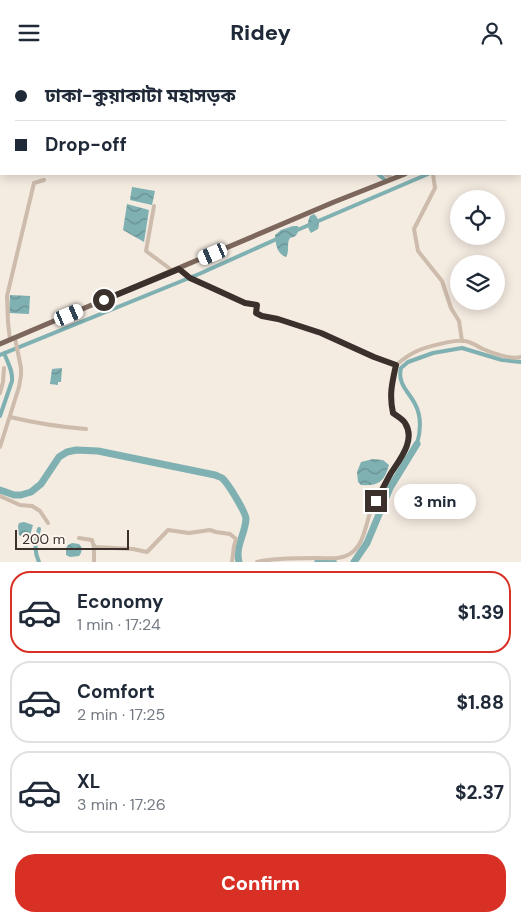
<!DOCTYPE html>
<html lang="en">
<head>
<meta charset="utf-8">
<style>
  body { margin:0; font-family:"DM Sans","Noto Sans Bengali",sans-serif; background:#f6f6f7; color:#1f2937; height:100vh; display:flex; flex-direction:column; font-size:19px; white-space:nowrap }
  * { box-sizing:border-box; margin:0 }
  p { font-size:16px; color:#747a83 }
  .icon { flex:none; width:28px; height:28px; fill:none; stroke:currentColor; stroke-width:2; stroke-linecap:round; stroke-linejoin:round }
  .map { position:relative; height:497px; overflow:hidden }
  .sheet { display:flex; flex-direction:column; background:#fff; flex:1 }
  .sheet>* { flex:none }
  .banner { position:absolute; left:0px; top:0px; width:521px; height:110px; box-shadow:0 2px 12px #0003; display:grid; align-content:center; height:110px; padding:0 15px; background:#fff }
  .fabs { position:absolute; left:450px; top:125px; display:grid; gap:10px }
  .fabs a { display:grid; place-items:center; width:55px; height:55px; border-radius:50%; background:#fff; box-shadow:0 2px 12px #0003; font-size:25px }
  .scale { position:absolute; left:15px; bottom:12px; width:114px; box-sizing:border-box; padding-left:5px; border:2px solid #3b302b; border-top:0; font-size:14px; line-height:18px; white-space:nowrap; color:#3b302b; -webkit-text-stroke:4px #fbf5ee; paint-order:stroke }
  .end { position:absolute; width:22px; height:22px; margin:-11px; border:6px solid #3b302b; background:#fff; box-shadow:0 0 0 2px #fff }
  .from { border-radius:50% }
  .bubble { position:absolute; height:35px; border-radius:18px; background:#fff; box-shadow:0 2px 12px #0003; font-size:16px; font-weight:800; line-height:35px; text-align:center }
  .car { position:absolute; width:15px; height:30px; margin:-15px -8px; border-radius:6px; box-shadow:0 0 4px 1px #0007; background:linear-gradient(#fff 24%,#345 0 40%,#fff 0 76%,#345 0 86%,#fff 0) }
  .banner b { display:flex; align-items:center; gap:18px; height:48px; font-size:19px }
  .banner b+b { border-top:1px solid #e0e1e3 }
  .banner i { width:12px; height:12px; background:#1f2937 }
  ul { padding:9px 0 0; list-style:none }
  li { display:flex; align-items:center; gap:15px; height:82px; margin:0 10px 8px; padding:0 5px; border:2px solid #e0e1e3; border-radius:20px }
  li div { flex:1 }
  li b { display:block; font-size:19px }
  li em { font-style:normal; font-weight:800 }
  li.active { border-color:#d93025 }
  li>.icon { width:45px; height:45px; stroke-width:1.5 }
  .primary-button { display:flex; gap:10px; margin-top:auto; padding:10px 15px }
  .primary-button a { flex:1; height:58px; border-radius:20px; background:#d93025; color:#fff; font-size:20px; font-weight:800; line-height:58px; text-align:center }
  header { display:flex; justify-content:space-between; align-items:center; height:65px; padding:0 15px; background:#fff; font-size:22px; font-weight:800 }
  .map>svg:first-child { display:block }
</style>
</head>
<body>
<header><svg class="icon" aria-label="menu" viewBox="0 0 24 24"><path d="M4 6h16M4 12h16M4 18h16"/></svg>Ridey<svg class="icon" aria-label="person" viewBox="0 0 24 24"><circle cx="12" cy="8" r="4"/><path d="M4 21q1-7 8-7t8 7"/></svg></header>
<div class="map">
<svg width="521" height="497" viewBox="0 0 521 497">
  <defs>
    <pattern id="water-waves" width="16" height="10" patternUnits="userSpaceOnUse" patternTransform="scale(1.25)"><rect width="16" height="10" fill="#7fb0b2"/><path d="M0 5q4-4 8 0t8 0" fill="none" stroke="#699091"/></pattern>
  </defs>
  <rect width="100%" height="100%" fill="#f4ebe1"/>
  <path fill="url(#water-waves)" d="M132,122l23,4 -3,14 -22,-5z
    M127,139l22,6 -5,32 -21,-12z
    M314,149c5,4 6,10 4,15l-7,4c-4,-6 -4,-10 -1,-17z
    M293,161h5c1,8 -2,11 -8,12 -4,6 0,13 -4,19 -10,-4 -10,-13 -11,-22l6,-5z
    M10,230l20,1 -1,18 -20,-1z
    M62,303l-1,14h-3v3l-8,-1 2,-15z
    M373,394l10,1 6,5c-5,17 -10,21 -28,20l-3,-3 -1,-10 4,-10z
    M24,457l9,3 -4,14h-4l-6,-4 -1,-9 1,-3z
    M72,478l7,1 3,4 -1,5 -2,3 -9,1 -4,-2v-7l2,-3z"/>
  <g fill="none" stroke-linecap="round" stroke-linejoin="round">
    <path stroke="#7fb0b2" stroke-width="1" d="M457,0l1,1"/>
    <path stroke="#7fb0b2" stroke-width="4" d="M201,0v1
      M238,0l3,1
      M520,69h1
      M0,87l1,1
      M378,109l6,5
      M295,166l133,-57
      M0,290l199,-81 80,-36
      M0,351l12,-35c1,-10 -4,-18 -8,-28
      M417,379c4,-14 5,-27 -2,-40 -6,-12 -18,-20 -14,-36l7,-6 25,-9 29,-5 40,12 19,2
      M39,497c-6,-13 -3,-20 0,-33
      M316,497h19"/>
    <path stroke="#7fb0b2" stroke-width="7" d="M0,425l14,5h7l10,-3 10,-8 18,-27 8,-5 9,-2 22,1 117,24c2,1 6,2 7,3 6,5 24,35 24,41 -1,16 -11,27 -7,43
      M354,497l13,-19 23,-55 27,-44"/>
    <path stroke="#cdbbac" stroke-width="4" d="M206,0l1,1
      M255,0l2,1
      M520,37l1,11
      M0,93h1
      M385,109l8,5
      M433,109l2,14 -21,41 4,22 24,30 9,27 8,13 3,20
      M154,141l-8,45 27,20
      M179,204l11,9 20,9 35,16 12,2 -1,8 6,3 15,3 44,14 53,24 22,8
      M10,275l-2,-18 -1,-26 27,-113 10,-3
      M0,328l3,-11 1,-14
      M10,352c25,6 50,10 76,12
      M0,382l19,-60 2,-12v-7l-6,-30
      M0,431l20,9 12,1 8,5 8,12
      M79,473l13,2 2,7 39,2 14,3 21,-22 21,3 21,-3 6,2 14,2 6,5 -2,7 -2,16
      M94,480v17
      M257,497c15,-4 44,-4 61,-4 10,0 20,2 30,-3 14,-7 17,-25 21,-39 3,-10 15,-31 21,-41 7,-12 17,-23 19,-38 2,-11 -8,-18 -16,-24 -4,-18 -1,-30 3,-48 6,-5 13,-10 19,-13 9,-5 42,-13 50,-11 6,1 12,5 18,8 9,4 29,11 38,8"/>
    <path stroke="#7d675c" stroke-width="5" d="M520,59h1
      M0,279l334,-142 71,-28"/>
  </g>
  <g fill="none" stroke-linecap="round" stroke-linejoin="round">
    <path stroke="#3b302b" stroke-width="6" d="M104,235l75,-31 11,9 20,9 35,16 12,2 -1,8 6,3 16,3 43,14 53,24 22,8c-4,18 -7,30 -3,48 4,3 10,6 12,10 11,17 -5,36 -14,50 -5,9 -10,19 -15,28"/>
  </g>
</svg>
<div class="fabs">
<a><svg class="icon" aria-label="locate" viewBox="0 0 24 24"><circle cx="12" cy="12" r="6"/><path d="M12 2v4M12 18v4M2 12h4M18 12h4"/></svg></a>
<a><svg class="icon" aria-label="layers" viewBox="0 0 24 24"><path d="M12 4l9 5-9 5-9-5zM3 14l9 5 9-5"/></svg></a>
</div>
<div class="scale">200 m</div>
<i class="end from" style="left:104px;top:235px"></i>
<i class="end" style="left:376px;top:436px"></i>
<div class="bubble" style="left:394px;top:419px;width:82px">3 min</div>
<i class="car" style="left:213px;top:189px;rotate:247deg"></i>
<i class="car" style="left:69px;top:250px;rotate:67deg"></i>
<div class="banner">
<b><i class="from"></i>ঢাকা-কুয়াকাটা মহাসড়ক</b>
<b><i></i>Drop-off</b>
</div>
</div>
<section class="sheet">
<ul>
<li class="active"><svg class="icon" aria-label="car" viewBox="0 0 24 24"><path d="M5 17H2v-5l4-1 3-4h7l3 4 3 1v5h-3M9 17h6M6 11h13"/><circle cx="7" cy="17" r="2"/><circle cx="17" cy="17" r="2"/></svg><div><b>Economy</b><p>1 min · 17:24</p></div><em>$1.39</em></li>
<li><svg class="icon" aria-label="car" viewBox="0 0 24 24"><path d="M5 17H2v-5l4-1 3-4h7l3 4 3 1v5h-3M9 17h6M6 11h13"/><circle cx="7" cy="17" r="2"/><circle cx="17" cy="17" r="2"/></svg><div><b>Comfort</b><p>2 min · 17:25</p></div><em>$1.88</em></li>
<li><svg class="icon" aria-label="car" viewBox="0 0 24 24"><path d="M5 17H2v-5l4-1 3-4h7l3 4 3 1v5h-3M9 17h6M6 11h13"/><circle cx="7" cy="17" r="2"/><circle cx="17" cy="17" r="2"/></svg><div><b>XL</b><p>3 min · 17:26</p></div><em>$2.37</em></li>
</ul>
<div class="primary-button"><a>Confirm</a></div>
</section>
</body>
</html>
